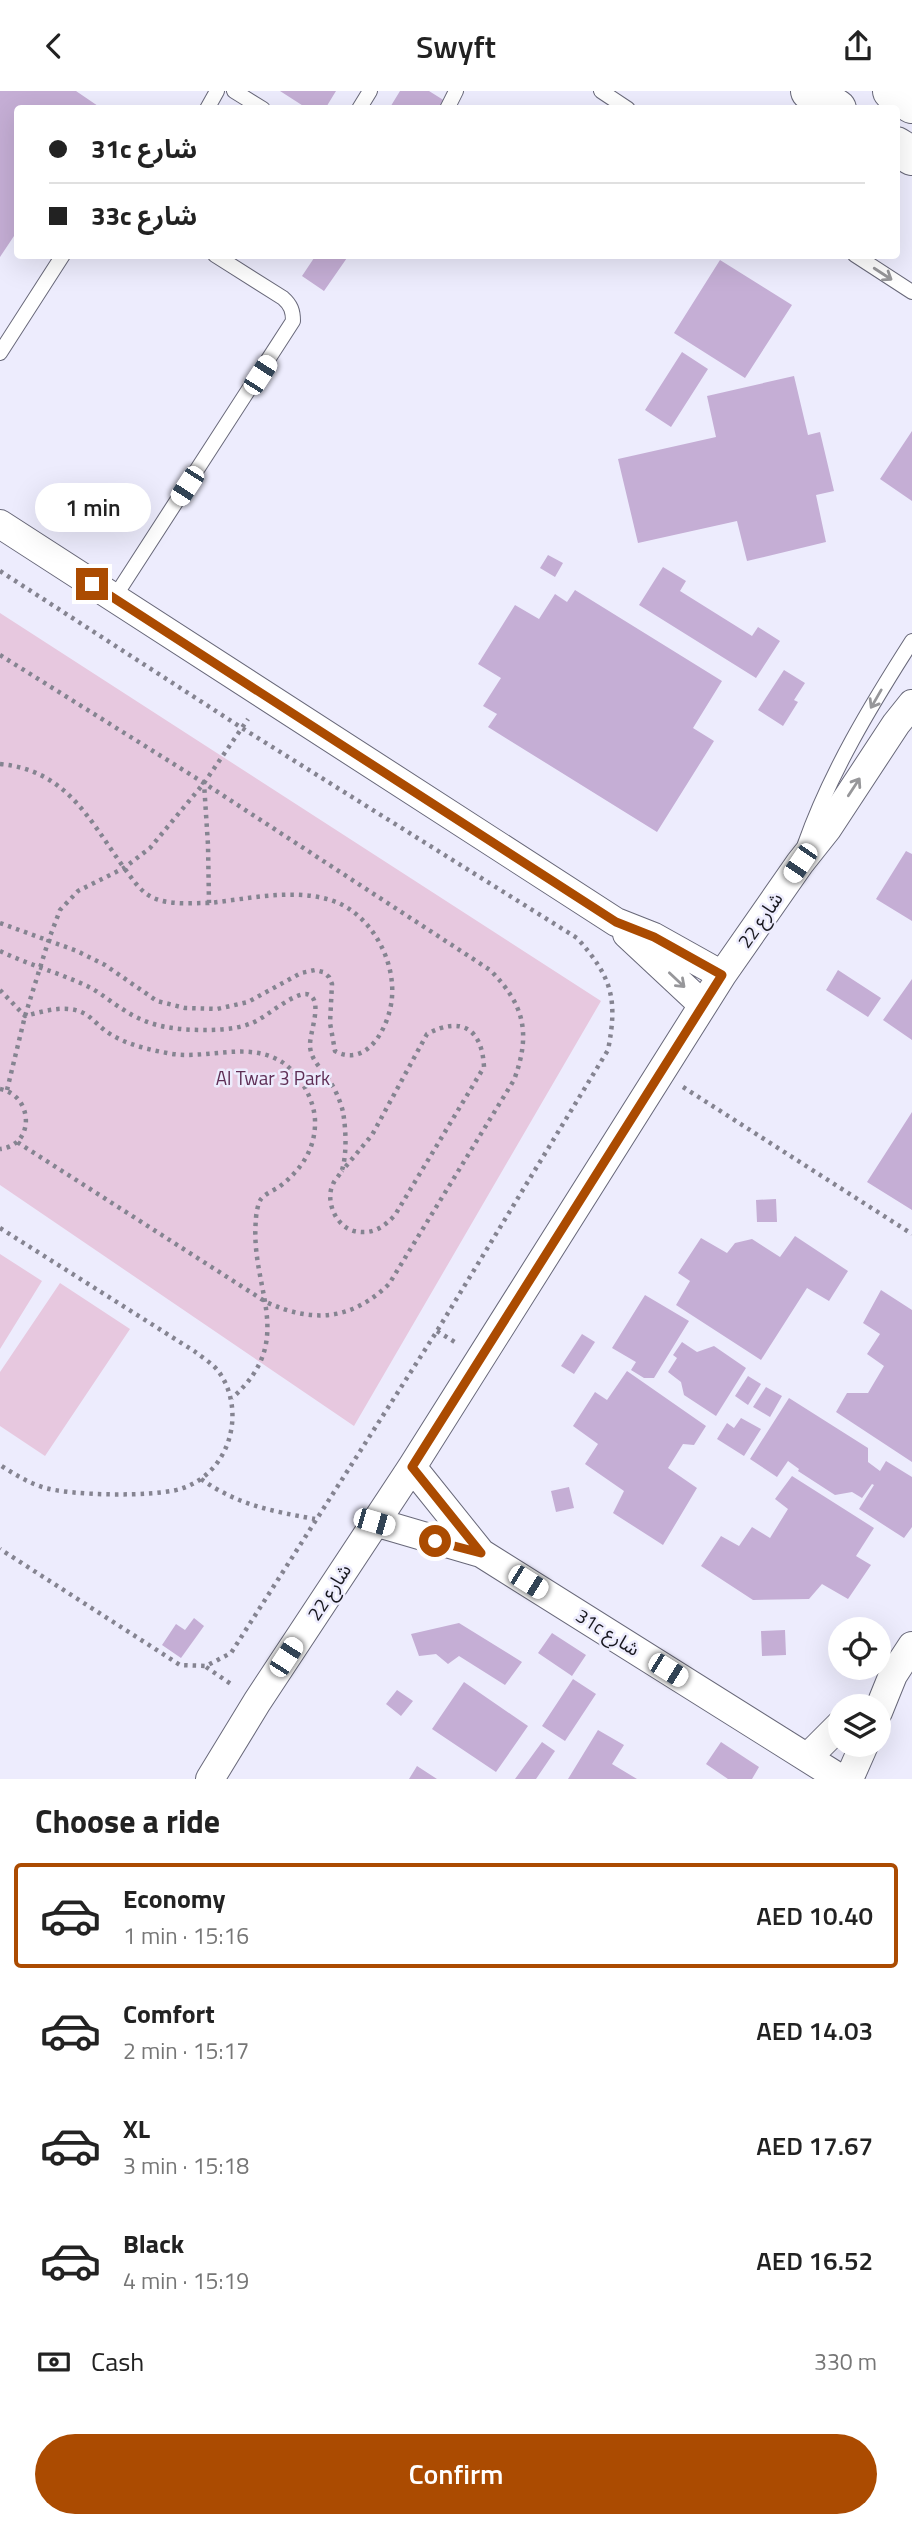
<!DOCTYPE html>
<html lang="en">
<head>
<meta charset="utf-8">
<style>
  body { margin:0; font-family:"Titillium Web","Noto Sans Arabic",sans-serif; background:#f6f6f6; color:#222; height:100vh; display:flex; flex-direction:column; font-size:26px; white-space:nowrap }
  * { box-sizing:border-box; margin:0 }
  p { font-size:23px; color:#767676 }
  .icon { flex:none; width:38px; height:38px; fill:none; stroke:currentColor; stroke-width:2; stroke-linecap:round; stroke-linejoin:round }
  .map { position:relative; height:1688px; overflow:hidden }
  .sheet { display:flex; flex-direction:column; background:#fff; flex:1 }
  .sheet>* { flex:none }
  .guide { position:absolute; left:14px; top:14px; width:886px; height:154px; border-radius:7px; box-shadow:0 7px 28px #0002; display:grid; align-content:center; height:154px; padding:0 35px; background:#fff }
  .tools { position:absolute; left:828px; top:1526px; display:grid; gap:14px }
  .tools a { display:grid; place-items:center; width:63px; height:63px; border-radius:50%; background:#fff; box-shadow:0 7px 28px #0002; font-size:35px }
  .end { position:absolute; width:32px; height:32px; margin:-16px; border:9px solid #ab4b01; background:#fff; box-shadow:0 0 0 4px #fff }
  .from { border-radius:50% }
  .bubble { position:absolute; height:49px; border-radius:24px; background:#fff; box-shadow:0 7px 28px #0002; font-size:23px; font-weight:600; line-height:49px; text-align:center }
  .car { position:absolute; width:21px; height:42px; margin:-21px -10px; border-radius:9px; box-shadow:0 0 5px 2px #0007; background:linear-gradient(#fff 24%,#345 0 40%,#fff 0 76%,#345 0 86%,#fff 0) }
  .guide b { display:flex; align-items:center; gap:24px; height:66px; font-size:26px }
  .guide b+b { border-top:2px solid #e0e0e0 }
  .guide i { width:18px; height:18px; background:#222 }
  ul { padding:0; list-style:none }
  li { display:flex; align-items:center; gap:21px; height:105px; margin:0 14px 10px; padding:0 21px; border:4px solid transparent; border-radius:7px }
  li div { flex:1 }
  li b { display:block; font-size:26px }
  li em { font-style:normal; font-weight:600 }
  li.active { border-color:#ab4b01 }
  li>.icon { width:63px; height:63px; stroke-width:1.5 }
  h2 { padding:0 35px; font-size:32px; line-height:84px }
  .pay { display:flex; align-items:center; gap:18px; height:77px; padding:0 35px; font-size:26px }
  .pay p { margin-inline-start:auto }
  .primary-button { display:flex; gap:14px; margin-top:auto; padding:14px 35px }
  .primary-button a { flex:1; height:80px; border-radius:42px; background:#ab4b01; color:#fff; font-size:28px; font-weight:600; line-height:80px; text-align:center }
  header { display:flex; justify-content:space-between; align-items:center; height:91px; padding:0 35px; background:#fff; font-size:32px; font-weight:600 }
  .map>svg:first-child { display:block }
</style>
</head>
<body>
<header><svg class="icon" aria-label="back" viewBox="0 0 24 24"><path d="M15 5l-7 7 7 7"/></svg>Swyft<svg class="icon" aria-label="share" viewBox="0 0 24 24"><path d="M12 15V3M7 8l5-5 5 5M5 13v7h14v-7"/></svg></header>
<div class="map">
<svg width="912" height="1688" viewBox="0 0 912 1688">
  <rect width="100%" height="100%" fill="#edecfd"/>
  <path fill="#e7c8df" d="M0,522l601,388 -247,425 -354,-241z
    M0,1163l42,27 -42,68z
    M60,1192l70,46 -85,127 -45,-30v-54z"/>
  <path fill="#c5aed5" d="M0,0h76l22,15 -2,3h-78v121l-18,27z
    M280,0h56l-11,18h-17z
    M400,0h29l16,10 -4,8h-52z
    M316,164h33l-25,36 -22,-15z
    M720,169l72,45 -47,73 -71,-45z
    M682,261l26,17 -37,58 -26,-17z
    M794,285l14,59 12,-3 14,59 -18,4 10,47 -79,19 -10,-40 -99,22 -20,-84 98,-22 -9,-41z
    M912,340v70l-32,-22z
    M548,464l15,8 -8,14 -15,-9z
    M663,476l23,14 -6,10 72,45 6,-9 22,14 -24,37 -117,-73z
    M575,499l147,91 -29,47 21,13 -57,91 -169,-105 9,-13 -14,-8 18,-28 -23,-14 37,-59 24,14 16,-25 12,8z
    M784,579l21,13 -11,17 4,2 -15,24 -25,-16z
    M906,760l6,3v67l-36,-22z
    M838,879l43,28 -13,19 -42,-27z
    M912,888v61l-29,-20z
    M912,1021v98l-45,-28z
    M776,1108l1,23h-20l-1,-22z
    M795,1145l53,35 -19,30 -22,-13 -46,72 -85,-55 14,-24 -12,-8 23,-35 26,15 8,-10 17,-4 28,18z
    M881,1199l31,20v152l-76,-50 11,-19h21l16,-27 -17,-12 13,-20 -17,-11z
    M645,1204l44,26 -35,57h-10l-13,-8 5,-8 -24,-14z
    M582,1243l13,8 -21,32 -13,-8z
    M682,1251l15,10 17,-6 32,22 -30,48 -32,-21 -3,-13 -13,-10 9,-14 -4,-3z
    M627,1280l79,55 -12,19 -11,-1 -15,24 29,20 -34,57 -50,-32 11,-22 -39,-27 13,-20 -25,-18 22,-34 12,8z
    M748,1285l13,8 -13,21 -13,-9z
    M766,1296l16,9 -12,21 -17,-10z
    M789,1307l79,50v14l12,9 6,-10 26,16v50l-8,11 -45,-29 15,-24 -2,-1 -10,14 -10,-6 -17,3 -37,-24 1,-2 -11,-8 -11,16 -27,-18z
    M741,1327l20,11 -17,27 -27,-17 10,-16 7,5z
    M792,1385l82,52 -18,28 15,9 -23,34 -26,-15 -13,15 -56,1 -52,-34 20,-30 18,10 13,-19 18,11 18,-29 -13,-10z
    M569,1396l5,21 -18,4 -5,-21z
    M194,1527l10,8 -23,32 -19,-13 14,-21 9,6z
    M459,1532l63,39 -17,23 -46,-29 -11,8 -12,-10 -17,2 -8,-22z
    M785,1539l1,25 -24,1 -1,-25z
    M552,1542l34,22 -14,21 -34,-23z
    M573,1588l23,15 -31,47 -23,-15z
    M464,1591l64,44 -32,46 -64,-43z
    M397,1599l16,11 -12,15 -15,-12z
    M598,1639l26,15 -12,19 25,15h-69z
    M542,1651l13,9 -19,28h-21z
    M721,1651l38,25 -7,12h-24l-22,-15z
    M417,1675l20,13h-28z"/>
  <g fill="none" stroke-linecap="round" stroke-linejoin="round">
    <g stroke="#686879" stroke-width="16">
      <path id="lane" d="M234,0l29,18
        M601,0l27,18
        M207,18l10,-18
        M359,18l11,-18
        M447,18l9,-18
        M855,164l57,37
        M0,262l63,-98
        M114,507l179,-277c0,-10 -2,-16 -10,-23l-68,-43
        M805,753c25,-71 66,-139 107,-203"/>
    </g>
    <g stroke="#686879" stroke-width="30">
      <path id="street" d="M0,433l616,398 38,15 68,38
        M627,843l76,71
        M412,1376l69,86
        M375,1431l106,31 360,226
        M878,1621l15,-37 19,-29
        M808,1666l32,-32
        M210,1688l47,-77 155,-235 310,-492 78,-112 27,-34 69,-105 16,-20
        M849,1688l15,-34"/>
    </g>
    <g stroke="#686879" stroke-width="40">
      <path id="primary" d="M810,0l27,18
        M892,0l20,13
        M896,55l16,10"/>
    </g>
    <path stroke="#858491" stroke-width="4.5" stroke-dasharray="3.5 5" stroke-linecap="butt" d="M0,480l242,157 335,210c35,39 41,61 31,112l-171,281 -206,322 -25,13 -26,-1 -180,-116
      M0,564l204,128 286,187c35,35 41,64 24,110l-125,204c-38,37 -77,39 -123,18l-249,-160
      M0,673c65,6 88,53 122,101 10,13 18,28 34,34 16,6 36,4 53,4
      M0,832l77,28 28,14 52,36 28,7 32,1 31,-7 53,-29 14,-3 8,2 6,5 3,7 -2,39 5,28c33,18 55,-26 57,-54 3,-38 -21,-81 -56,-95 -39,-15 -87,-3 -127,1l-1,-58 -4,-62
      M0,860c29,14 60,22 89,36 12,6 23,16 35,23 25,17 52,20 81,20 15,0 32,-1 47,-7 14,-5 48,-37 59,-27 11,9 -2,38 -1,51 2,16 14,23 21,36 5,8 10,20 12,29 3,17 4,42 -1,58 -2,5 -7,9 -9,14 -8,16 2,42 21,47 18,4 29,-3 41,-16l89,-148c-2,-39 -23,-51 -57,-33l-55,101 -30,36
      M0,899l25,26c20,-5 43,-13 62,-1 7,5 13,12 20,17 18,12 39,17 60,21 38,8 80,-13 115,9 18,12 32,37 33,58 1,29 -14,50 -36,67 -5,3 -14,7 -18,12 -3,4 -5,15 -5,20 -7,70 43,120 -24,179
      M683,996l229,147
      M0,998c33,6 36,56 0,60
      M7,999l18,-74 24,-77 11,-29 18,-19 46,-23 26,-20 54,-65 44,-64
      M0,1137l194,123c8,6 19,13 25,21 28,40 11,102 -39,117 -26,8 -111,7 -138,-2 -15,-5 -28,-13 -42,-22
      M437,1240l21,13
      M201,1388c37,26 70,32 114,40
      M206,1576l28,19"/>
    <use href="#lane" stroke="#fff" stroke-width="14"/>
    <use href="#street" stroke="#fff" stroke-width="28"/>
    <use href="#primary" stroke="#fff" stroke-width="38"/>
  </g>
  <defs><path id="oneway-shaft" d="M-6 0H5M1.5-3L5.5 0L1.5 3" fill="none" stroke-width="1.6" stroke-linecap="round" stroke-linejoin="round" transform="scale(1.75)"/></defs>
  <g stroke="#97979a">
    <use href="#oneway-shaft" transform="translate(883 183) rotate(33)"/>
    <use href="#oneway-shaft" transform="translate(876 608) rotate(120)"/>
    <use href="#oneway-shaft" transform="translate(854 696) rotate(-57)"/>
    <use href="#oneway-shaft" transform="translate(677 889) rotate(43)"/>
  </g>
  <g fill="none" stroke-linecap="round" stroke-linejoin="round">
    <path stroke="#ab4b01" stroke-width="9" d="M92,493l524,338 38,15 68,38 -310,492 69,86 -46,-12"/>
  </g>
  <g text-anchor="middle" stroke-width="5" stroke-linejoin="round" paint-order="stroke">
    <g font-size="19" fill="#18181f" stroke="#edecfd">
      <text transform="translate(760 829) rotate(-55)" y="7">شارع 22</text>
      <text transform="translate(329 1501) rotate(-57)" y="7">شارع 22</text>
      <text transform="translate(608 1541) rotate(32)" y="7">31c شارع</text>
    </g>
    <g font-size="19" fill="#5e2e55" stroke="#edecfd">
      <text x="273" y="994">Al Twar 3 Park</text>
    </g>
  </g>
</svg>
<div class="tools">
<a><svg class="icon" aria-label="locate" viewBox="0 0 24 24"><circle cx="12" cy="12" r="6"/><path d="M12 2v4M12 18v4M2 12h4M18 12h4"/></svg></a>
<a><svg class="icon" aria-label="layers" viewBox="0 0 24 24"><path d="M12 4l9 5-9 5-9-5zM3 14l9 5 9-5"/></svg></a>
</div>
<i class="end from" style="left:435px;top:1450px"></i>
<i class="end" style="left:92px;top:493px"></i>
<div class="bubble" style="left:35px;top:392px;width:116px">1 min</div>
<i class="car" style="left:260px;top:284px;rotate:33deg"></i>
<i class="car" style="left:187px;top:395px;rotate:213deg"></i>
<i class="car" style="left:800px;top:772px;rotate:214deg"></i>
<i class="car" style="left:374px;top:1431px;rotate:106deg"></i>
<i class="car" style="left:528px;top:1491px;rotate:122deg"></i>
<i class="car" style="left:286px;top:1566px;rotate:33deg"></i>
<i class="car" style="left:668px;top:1579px;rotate:122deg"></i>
<div class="guide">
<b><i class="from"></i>31c شارع</b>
<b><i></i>33c شارع</b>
</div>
</div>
<section class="sheet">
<h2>Choose a ride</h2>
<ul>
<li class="active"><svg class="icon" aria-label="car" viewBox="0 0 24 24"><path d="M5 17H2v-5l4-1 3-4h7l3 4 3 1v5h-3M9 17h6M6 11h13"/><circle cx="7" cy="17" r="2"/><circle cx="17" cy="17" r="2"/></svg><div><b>Economy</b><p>1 min · 15:16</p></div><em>AED 10.40</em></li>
<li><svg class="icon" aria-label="car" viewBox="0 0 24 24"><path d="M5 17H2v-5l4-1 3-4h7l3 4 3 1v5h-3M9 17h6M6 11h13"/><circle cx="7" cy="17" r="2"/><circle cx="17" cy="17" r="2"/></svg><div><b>Comfort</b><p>2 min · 15:17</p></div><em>AED 14.03</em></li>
<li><svg class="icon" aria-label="car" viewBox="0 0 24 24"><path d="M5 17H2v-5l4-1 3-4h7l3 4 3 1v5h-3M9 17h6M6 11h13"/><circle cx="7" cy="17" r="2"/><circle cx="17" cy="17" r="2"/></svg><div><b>XL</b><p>3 min · 15:18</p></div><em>AED 17.67</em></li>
<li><svg class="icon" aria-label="car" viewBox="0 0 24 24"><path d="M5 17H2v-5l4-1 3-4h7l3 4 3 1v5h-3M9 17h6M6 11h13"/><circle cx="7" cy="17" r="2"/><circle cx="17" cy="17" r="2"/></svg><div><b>Black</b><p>4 min · 15:19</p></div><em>AED 16.52</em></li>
</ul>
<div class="pay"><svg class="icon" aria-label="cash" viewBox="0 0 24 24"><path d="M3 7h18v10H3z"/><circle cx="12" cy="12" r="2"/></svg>Cash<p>330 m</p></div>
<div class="primary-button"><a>Confirm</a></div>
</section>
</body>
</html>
